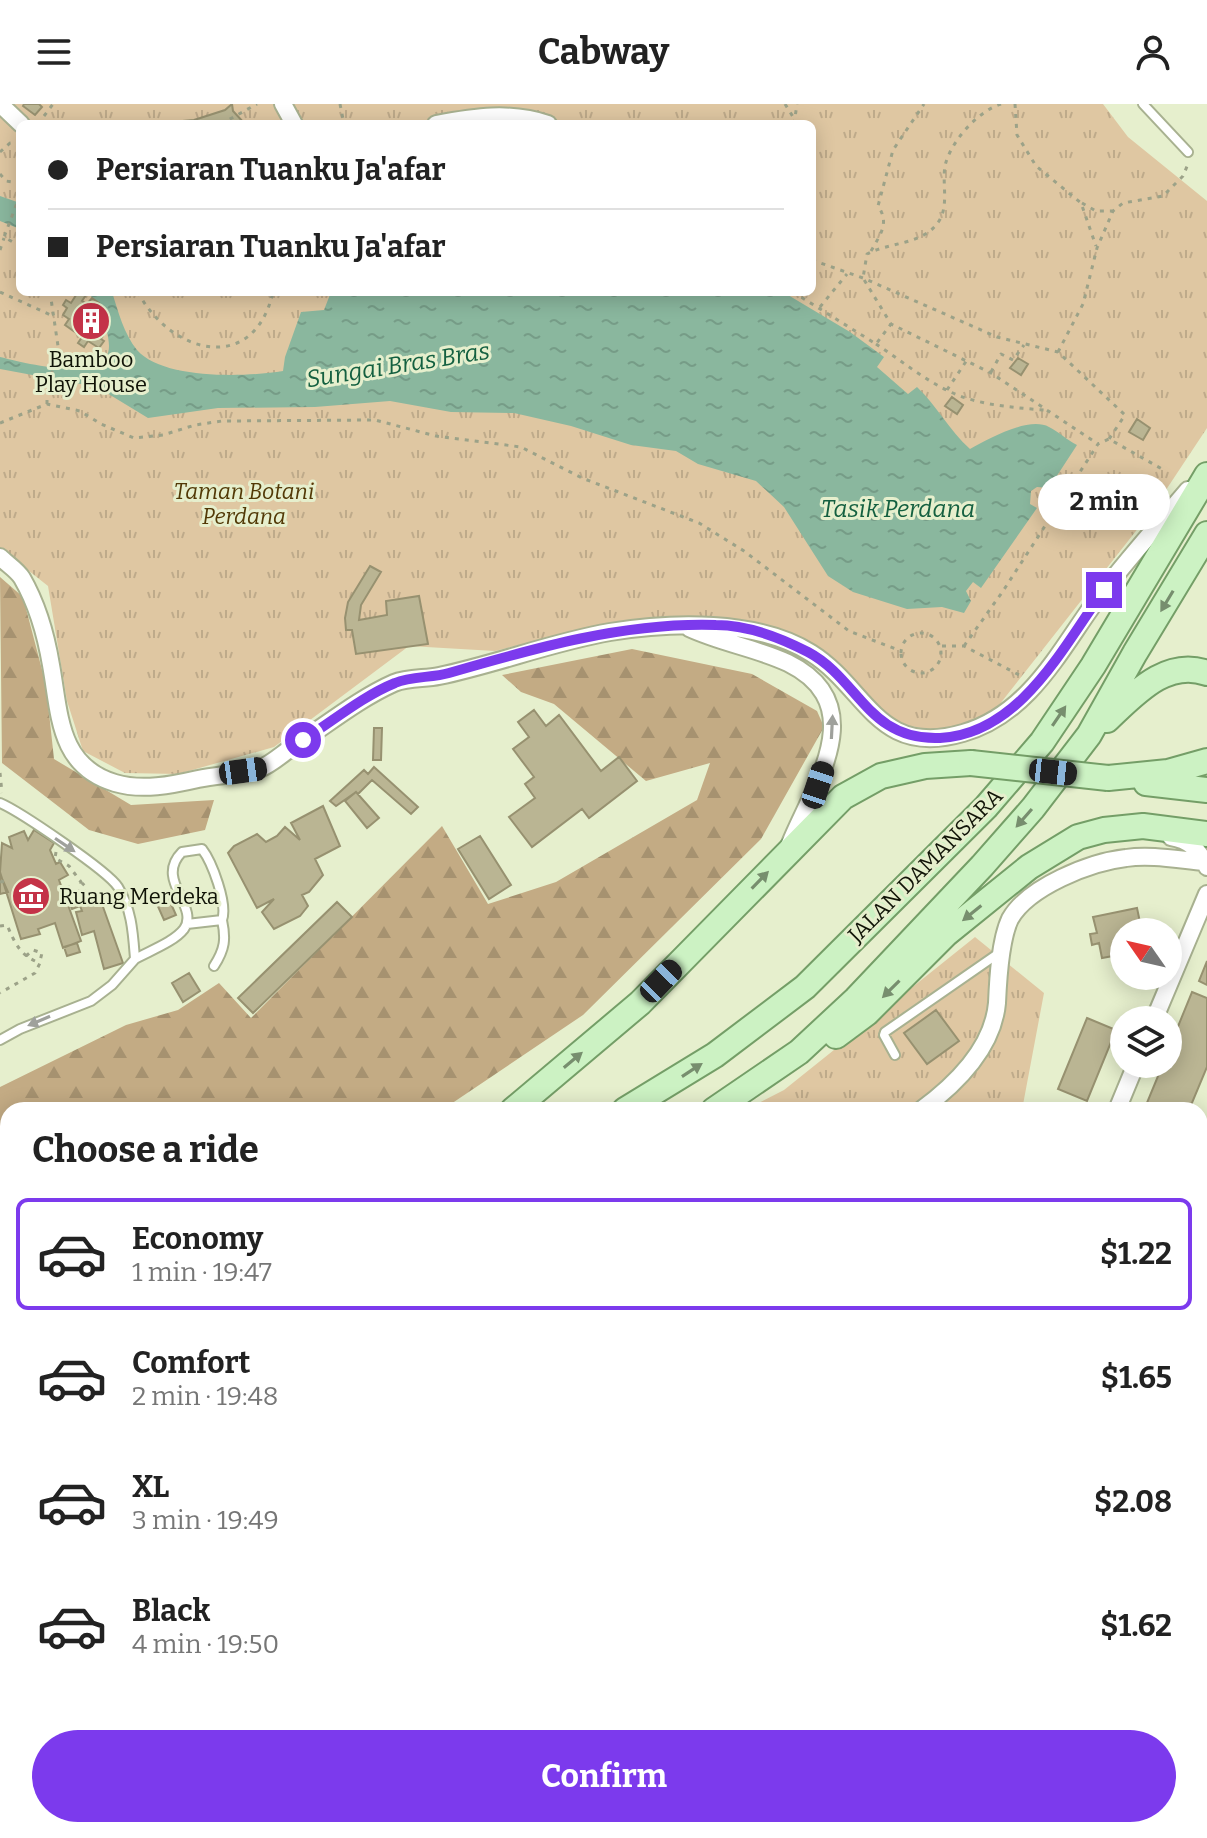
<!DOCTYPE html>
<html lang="en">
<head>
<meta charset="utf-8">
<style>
  body { margin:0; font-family:Bitter,serif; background:#f2f2f2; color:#222; height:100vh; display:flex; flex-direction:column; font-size:30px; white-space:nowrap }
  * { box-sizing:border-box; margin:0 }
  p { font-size:26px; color:#767676 }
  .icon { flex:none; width:44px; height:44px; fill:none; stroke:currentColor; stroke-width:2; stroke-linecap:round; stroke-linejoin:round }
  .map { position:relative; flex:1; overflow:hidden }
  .panel { position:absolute; left:0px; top:998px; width:1208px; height:736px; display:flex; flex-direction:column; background:#fff; border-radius:24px 24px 0 0; box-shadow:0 4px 20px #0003 }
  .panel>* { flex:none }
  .hud { position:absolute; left:16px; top:16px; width:800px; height:176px; border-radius:12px; box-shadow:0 4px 20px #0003; display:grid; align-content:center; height:176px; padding:0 32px; background:#fff }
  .needle { width:52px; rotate:304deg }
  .fabs { position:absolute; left:1110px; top:814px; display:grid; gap:16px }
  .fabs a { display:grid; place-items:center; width:72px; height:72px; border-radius:50%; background:#fff; box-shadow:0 4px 20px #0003; font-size:40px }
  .end { position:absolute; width:36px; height:36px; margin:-18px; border:10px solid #7c3aed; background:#fff; box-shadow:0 0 0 4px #fff }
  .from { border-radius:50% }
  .bubble { position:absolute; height:56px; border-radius:28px; background:#fff; box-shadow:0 4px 20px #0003; font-size:26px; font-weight:700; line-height:56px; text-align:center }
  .car { position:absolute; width:24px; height:48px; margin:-24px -12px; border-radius:10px; box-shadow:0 0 6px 2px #0007; background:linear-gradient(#222 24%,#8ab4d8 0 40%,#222 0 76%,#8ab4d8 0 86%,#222 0) }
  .hud b { display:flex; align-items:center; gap:28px; height:76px; font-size:30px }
  .hud b+b { border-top:2px solid #e0e0e0 }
  .hud i { width:20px; height:20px; background:#222 }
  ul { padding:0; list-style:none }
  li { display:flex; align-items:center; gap:24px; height:112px; margin:0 16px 12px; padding:0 16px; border:4px solid transparent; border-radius:12px }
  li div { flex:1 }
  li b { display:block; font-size:30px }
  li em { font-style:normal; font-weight:700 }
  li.selected { border-color:#7c3aed }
  li>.icon { width:72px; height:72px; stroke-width:1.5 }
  h2 { padding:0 32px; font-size:36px; line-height:96px }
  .cta { display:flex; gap:16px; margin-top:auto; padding:16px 32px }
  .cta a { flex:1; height:92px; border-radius:48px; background:#7c3aed; color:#fff; font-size:32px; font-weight:700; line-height:92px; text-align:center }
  header { display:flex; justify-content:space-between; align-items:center; height:104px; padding:0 32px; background:#fff; font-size:36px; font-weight:700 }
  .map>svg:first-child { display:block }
</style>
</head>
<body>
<header><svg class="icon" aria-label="menu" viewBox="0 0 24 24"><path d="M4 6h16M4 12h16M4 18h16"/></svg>Cabway<svg class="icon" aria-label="person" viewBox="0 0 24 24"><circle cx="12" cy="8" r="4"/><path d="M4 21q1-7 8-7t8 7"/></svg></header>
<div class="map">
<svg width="1207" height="1734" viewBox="0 0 1207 1734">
  <defs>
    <pattern id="forest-firs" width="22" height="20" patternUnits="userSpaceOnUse" patternTransform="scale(2)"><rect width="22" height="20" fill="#c3ab84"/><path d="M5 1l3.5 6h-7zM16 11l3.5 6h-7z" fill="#a69270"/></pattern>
    <pattern id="park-tufts" width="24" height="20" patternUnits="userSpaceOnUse" patternTransform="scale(2)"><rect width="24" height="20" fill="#dfc7a2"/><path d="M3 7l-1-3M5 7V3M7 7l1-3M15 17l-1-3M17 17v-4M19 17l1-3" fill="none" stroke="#beaa8a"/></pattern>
    <pattern id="water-ripples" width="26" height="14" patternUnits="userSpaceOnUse" patternTransform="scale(2)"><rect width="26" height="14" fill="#8ab79e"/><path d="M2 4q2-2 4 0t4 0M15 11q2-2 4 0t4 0" fill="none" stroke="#769c87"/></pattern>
  </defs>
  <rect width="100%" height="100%" fill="#e6efcd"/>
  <path fill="url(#forest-firs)" d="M0,473l23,20 23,88 8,74 77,46 83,-5 -9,30 -67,14 -49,-14 -87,-67z
    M632,545l120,25 65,37 7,16 -63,112 -178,176 -141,95h-434v142l-8,1v-166l126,-62 52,-15 41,-27 32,35 191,-192 46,78 68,-22 141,-82 13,-37 -64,18 -92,-77 -33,-12 -19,-17z"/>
  <path fill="url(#park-tufts)" fill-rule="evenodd" d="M0,0h1103l25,33 79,64v227l-53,80 -162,206 -48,18 -34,-6 -26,-11 -105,-83 -67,-16 -115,10 -102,25 -86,-5 -135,101 -96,27 -53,-1 -42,-22 -16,-50 -19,-115 -48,-38zM20,20h792v168h-792z
    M975,833l69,56 -22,117h-277l39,-20z
    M1200,1195l7,5v265l-7,4z
    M8,1253v473h336l-3,8h-341v-480z"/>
  <path fill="url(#water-ripples)" d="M0,92l20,7v26l-20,-8z
    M89,188h23c6,19 12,42 25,58 26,30 110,27 146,21l2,-14 16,-45 23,-2 7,-18h132l14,3 13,-3h293l67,40 34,25 -7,10 31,27 9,-7c20,19 32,43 53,62 18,-10 59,-33 79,-22 10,5 18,13 28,18l-28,43 -12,-1 -6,4 -1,13 7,4 -56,80 -8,-6 -7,9 5,10 -7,12 -22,-6 -35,2 -54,-17 -25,-16 -44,-69 -28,-26 -58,-17 -22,-13 -45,-6 -60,-19 -57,-13 -63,-1 -61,-11 -75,6 -97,1 -70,10 -51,-31 -97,-18v-12c21,5 109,29 109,-11 0,-18 -12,-39 -20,-54z"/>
  <path fill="#bab593" stroke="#979170" stroke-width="2" fill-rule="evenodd" d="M24,0h15l3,3 -7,8 -12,-9z
    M232,0l1,7 12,13h-98l47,-4 31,-10z
    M78,188h10l-6,9 5,3 5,-6 7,5 -4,6 6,4 -4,7 11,8 -7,11 3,2 -5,7 -11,-7 -4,6 -6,-4 4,-6 -17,-12 4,-6 -6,-4 4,-7 -4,-3 3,-5 5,3zM79,203l10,7 -8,11 -4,-2 4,-7 -5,-5z
    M1018,254l10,6 -7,11 -11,-7z
    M952,293l11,8 -6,9 -12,-8z
    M1137,315l13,9 -7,12 -14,-8z
    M370,462l11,6 -20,33 -2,15 28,-5 -1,-14 33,-5 9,48 -72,10 -4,-24h-6l-1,-12 3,-16z
    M534,606l12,16 13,-11 42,56 18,-14 18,24 -48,37 -7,-9 -50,38 -23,-30 26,-19 -10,-14 9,-7 -21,-28 16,-12 -11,-15z
    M374,624h8l-1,32h-8z
    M374,663l44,40 -7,7 -39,-34 -14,14 -2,-2 -20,14 -6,-5 34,-31 4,4z
    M356,688l23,26 -12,10 -22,-27z
    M323,702l17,40 -25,13 8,16 -14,17 -7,3 6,11 -8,10 -26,13 -12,-17 12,-13 -17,9 -29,-55 6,-7 23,-12 9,8 11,-6 8,-9 15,13 -9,-17z
    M34,726l20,13 -4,7 6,14 4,-2 8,13 -9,5 22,61 -18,7 -8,-25 -17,6 2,5 -19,5 -21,-67 2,-29 10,5 -3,-11 15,-6 4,9z
    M480,732l31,49 -22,14 -31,-50z
    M0,770l8,18 -8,2z
    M91,790l5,11 6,-1 21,59 -19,6 -10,-38 -12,4 -6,-23 6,-1 -2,-5 -8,3 -3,-7z
    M168,793l8,18 -12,5 -8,-18z
    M337,798l15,15 -99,96 -15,-15z
    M1137,804l5,24h-18v22l-22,4 -3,-15 -7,2 -2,-11 7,-1 -4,-16z
    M77,839l3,9 -13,4 -3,-9z
    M1207,857v24l-8,-4z
    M189,869l11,18 -17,11 -11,-19z
    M1192,888l15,6v69l-18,43h-45l19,-46h5v-13z
    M936,906l23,31 -32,23 -23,-31z
    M1087,914l29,12 -29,71 -29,-12z
    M1207,1076v57l-7,7v-58z
    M6,1311l2,1v35l-8,-4v-19z
    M1207,1588v20l-7,-13v-3z
    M1200,1610l7,14v6l-7,4z
    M7,1641l1,1v44l-8,-9v-30z
    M408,1726h40v6l36,2h-77z
    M829,1726h19l2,8h-19z
    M852,1726h35l2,8h-35z
    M894,1726h45l-33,8h-10z"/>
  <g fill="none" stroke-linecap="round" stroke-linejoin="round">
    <g stroke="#a8b190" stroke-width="12">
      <path id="lane" d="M1143,0l45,48
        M0,699c19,8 108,68 118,84 14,23 15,46 17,72l-23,26 -21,16 -71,28 -20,11
        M135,855c14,-8 39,-17 49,-30 16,-23 -30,-49 -2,-77l20,-3c10,13 26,55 20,71l-35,4
        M214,862c11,-17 12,-27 8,-46
        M895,951l-11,-20 1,-3 114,-79"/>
    </g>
    <g stroke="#a8b190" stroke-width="20">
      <path id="street" d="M0,0l21,20
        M283,0l11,20
        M436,20c38,-7 74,-13 112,0
        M0,453c7,7 17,13 22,21 15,26 24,57 29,87 9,49 7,101 64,118 27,8 57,2 83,-4 20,-4 42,-5 61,-10 11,-4 22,-14 32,-21 33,-21 67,-49 103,-65 14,-6 31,-4 45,-7 58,-12 113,-34 171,-44 61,-10 147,-13 201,21 56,35 66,105 152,80 70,-20 100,-90 141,-143 27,-35 56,-67 84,-100
        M689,524c32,15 67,20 99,35 85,42 25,123 1,183
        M1171,733c19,3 28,13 36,30
        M1154,916l53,-126
        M921,1006c34,-25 72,-62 76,-107 1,-23 3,-63 13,-84 18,-32 80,-57 116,-61 25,-4 54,2 79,4
        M1117,1006l19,-46
        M0,1276l8,-2
        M0,1417h8
        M1200,1485l7,-2
        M1200,1517l7,-2
        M191,1726l6,8
        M319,1734l4,-8"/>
    </g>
    <g stroke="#749e67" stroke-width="28">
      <path id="primary" d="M1107,616c27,-25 59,-62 100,-47
        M1108,674l60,-6 39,-11
        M1146,679l61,7
        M836,932l31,-23 79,-79 83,-67 49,-30 26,-7 39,-4 64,8
        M513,1006l127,-107 203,-206 38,-21 44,-10 46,-3
        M625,1006l90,-55 90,-68 181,-180 56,-65 51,-76 114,-191
        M714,1006l85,-58 57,-53 126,-133 51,-58 56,-73 46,-82 72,-119
        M0,1170l8,-2
        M0,1191l8,-1
        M0,1237l8,-1"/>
    </g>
    <path stroke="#9ca288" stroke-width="3" stroke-dasharray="4 6" stroke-linecap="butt" d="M340,0l4,20
      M785,0l10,16
      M1001,0c-23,7 -51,38 -56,62 -3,18 4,39 -6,55 -15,24 -50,21 -72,33l-4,24 28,46 100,49 107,71
      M1015,0l2,31 19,31 45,37 15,43
      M38,20l15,-20
      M221,20l36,-20
      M794,20l3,-20
      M0,48l10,-9 10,-1
      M0,70l6,7 14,2
      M20,91l-16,42 16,9
      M1082,99l14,8h17
      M0,146l4,-12
      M871,147c9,-16 19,-28 7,-45l15,-56 31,-46
      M812,156l51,18 134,59 61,15 67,63 -16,24
      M0,188l53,24
      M138,188c32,62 116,84 135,0
      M793,188l83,52 15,-20
      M820,203l27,-33
      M876,240c29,19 59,45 93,55 24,7 49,9 75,11
      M1058,248l25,-48 14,-56 16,-37 10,-8 40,-7 20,-20 5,-12
      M991,268l10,-18 12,6 11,-15
      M947,286l20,-30
      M47,300v-10l11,-48 -8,-54
      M0,319l47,-19 33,7 21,13 33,14 29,-3 32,-10 27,-4 153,-1 61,16 85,11 61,31 117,45 45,28 105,80 52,20
      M901 549a20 20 0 1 1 40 0a20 20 0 1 1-40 0Z
      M942,542h22l59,31
      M964,542l39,-55 95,-147 11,-5 53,30
      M0,669l2,20
      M56,748l-1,6 14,8 12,16 -3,14 -4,2 -5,-11 -3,1 4,10 -2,1
      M0,778l5,-1
      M78,792l5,2 4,-10 -5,-5
      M0,822l7,-1c8,18 13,31 33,38l-5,10 -35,20
      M26,852l7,-6 9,3 -2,8"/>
    <use href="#lane" stroke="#fff" stroke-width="8"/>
    <use href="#street" stroke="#fff" stroke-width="16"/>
    <use href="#primary" stroke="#ccf2c3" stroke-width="24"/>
    <g stroke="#749e67" stroke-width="28" stroke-linecap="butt">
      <path id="primary-bridge" d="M971,659l137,15"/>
    </g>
    <use href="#primary-bridge" stroke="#ccf2c3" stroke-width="24"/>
  </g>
  <defs><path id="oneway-solid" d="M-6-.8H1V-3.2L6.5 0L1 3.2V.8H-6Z" transform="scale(2)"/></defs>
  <g fill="#778e6e">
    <use href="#oneway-solid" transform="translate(1167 497) rotate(121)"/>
    <use href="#oneway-solid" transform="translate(1059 612) rotate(-56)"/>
    <use href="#oneway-solid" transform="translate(1024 714) rotate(131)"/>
    <use href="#oneway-solid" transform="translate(760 776) rotate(-46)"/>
    <use href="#oneway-solid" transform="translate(972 809) rotate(141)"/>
    <use href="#oneway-solid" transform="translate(891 885) rotate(135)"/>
    <use href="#oneway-solid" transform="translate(573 956) rotate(-40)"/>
    <use href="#oneway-solid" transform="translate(692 966) rotate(-33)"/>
  </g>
  <g fill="#9fa19c">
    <use href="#oneway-solid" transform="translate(832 623) rotate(-87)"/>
    <use href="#oneway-solid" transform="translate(65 741) rotate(34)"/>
    <use href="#oneway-solid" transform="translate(39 917) rotate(157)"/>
  </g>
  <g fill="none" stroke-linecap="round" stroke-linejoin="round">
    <path stroke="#7c3aed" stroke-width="10" d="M303,636c30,-19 60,-44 92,-57 16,-7 37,-5 54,-10 86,-25 176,-51 267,-48 30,0 65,13 92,27 51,27 60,89 132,86 80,-4 123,-91 164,-148"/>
  </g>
  <defs>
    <g id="building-disc" transform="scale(2)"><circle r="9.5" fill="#c43348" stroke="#e6efcd"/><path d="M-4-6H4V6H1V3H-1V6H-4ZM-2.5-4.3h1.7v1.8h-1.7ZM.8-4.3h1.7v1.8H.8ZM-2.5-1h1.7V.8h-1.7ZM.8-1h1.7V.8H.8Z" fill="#fff"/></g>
    <g id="museum-disc" transform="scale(2)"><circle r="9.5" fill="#c43348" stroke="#e6efcd"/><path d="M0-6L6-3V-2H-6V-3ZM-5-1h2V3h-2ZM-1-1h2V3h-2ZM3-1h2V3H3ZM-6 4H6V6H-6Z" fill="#fff"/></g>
  </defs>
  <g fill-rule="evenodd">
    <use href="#building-disc" x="91" y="217"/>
    <use href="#museum-disc" x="31" y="792"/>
  </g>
  <g text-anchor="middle" stroke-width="6" stroke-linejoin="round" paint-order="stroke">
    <g font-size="22" fill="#101307" stroke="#e6efcd">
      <text x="91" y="263">Bamboo<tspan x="91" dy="25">Play House</tspan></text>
      <text x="59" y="800" text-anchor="start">Ruang Merdeka</text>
    </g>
    <g font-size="22" font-style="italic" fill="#523906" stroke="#e6efcd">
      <text x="244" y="395">Taman Botani<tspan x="244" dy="25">Perdana</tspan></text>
    </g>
    <g font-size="22" fill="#101307" stroke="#e6efcd">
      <text transform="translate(925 761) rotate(-45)" y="8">JALAN DAMANSARA</text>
    </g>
    <g font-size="24" font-style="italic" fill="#146040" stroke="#e6efcd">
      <text transform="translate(398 261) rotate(-9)" y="8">Sungai Bras Bras</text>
      <text x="898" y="413">Tasik Perdana</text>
    </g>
  </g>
</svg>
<div class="fabs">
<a><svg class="needle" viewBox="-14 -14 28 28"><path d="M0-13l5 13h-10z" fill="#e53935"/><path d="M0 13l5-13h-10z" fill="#767676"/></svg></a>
<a><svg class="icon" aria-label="layers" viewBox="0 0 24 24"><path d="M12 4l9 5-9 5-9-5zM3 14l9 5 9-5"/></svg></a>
</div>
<i class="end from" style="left:303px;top:636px"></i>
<i class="end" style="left:1104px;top:486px"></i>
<div class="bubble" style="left:1038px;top:370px;width:132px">2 min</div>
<i class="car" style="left:243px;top:667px;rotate:82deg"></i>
<i class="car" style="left:1053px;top:668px;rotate:96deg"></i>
<i class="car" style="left:818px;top:681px;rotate:18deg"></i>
<i class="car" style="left:661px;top:877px;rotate:44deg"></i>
<div class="hud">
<b><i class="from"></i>Persiaran Tuanku Ja'afar</b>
<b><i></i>Persiaran Tuanku Ja'afar</b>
</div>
<section class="panel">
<h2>Choose a ride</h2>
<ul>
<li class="selected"><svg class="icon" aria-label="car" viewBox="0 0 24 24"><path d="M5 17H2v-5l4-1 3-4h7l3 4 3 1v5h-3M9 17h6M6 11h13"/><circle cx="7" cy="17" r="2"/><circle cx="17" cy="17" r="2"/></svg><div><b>Economy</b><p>1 min · 19:47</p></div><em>$1.22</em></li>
<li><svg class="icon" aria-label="car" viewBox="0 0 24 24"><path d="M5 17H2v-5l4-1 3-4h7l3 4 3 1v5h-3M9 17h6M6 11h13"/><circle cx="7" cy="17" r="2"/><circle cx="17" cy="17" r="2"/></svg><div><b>Comfort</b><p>2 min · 19:48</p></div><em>$1.65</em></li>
<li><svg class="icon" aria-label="car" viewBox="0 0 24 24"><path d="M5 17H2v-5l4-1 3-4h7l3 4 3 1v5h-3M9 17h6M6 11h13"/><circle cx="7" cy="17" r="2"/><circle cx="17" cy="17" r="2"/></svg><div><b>XL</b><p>3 min · 19:49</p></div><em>$2.08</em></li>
<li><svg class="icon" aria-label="car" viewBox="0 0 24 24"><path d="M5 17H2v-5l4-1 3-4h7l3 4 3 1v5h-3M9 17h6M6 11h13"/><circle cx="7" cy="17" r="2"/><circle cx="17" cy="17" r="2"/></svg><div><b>Black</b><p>4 min · 19:50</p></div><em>$1.62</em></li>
</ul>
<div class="cta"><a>Confirm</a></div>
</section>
</div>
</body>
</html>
